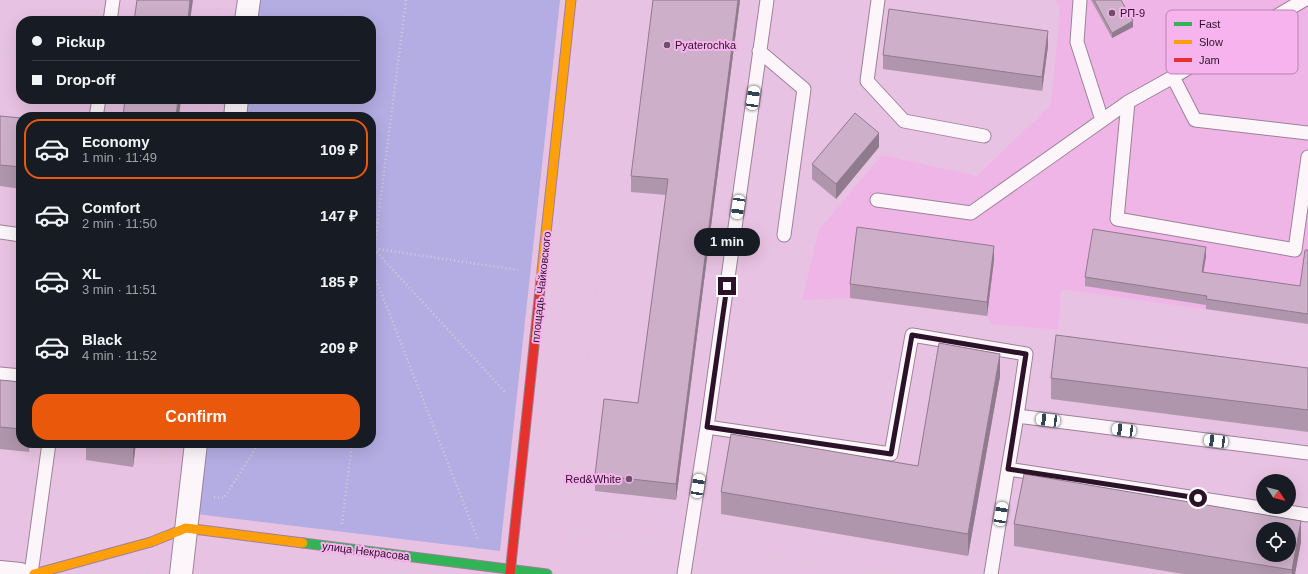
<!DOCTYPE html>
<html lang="en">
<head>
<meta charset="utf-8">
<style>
  body { margin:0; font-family:Helvetica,sans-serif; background:#242831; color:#f1f3f6; height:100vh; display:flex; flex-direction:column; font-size:15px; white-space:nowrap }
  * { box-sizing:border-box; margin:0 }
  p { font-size:13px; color:#9ea1a6 }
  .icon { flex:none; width:22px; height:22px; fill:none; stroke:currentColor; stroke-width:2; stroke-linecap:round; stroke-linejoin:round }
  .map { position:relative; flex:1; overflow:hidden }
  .side { position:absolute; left:16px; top:112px; width:360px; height:336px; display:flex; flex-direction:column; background:#171b24; border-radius:16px; box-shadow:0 4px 16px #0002 }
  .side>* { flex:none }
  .top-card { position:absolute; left:16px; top:16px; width:360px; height:88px; border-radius:16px; box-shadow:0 4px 16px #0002; display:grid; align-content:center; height:88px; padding:0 16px; background:#171b24 }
  .needle { width:26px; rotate:126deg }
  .fabs { position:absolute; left:1256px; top:474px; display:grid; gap:8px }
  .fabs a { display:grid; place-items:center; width:40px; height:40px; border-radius:50%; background:#171b24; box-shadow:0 4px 16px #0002; font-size:20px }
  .end { position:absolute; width:18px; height:18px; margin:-9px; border:5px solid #2b1228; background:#fff; box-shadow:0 0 0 2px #fff }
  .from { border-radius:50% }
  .bubble { position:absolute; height:28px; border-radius:14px; background:#171b24; box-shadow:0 4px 16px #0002; font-size:13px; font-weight:700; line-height:28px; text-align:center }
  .car { position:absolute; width:12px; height:24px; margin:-12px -6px; border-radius:5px; box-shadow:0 0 3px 1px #0007; background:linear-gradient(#fff 24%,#345 0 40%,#fff 0 76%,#345 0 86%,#fff 0) }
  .top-card b { display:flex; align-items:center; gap:14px; height:38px; font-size:15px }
  .top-card b+b { border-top:1px solid #363941 }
  .top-card i { width:10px; height:10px; background:#f1f3f6 }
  ul { padding:7px 0 0; list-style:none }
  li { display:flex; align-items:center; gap:12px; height:60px; margin:0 8px 6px; padding:0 8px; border:2px solid transparent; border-radius:16px }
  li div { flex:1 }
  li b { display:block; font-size:15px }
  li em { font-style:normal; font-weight:700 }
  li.on { border-color:#ea580c }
  li>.icon { width:36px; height:36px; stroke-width:1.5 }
  .action { display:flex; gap:8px; margin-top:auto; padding:8px 16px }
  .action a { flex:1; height:46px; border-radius:16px; background:#ea580c; color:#fff; font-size:16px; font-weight:700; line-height:46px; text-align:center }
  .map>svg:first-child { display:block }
</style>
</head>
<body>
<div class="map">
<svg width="1308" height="574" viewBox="0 0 1308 574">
  <rect width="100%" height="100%" fill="#e8c2e2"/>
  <path fill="#eeb5e6" d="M1056,0h252v324l-247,-35 -3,41 -67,-6 -4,-8 -137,-18 -48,2 17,-70 63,-75 95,21 74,-71 9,-94z"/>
  <path fill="#b3ade3" d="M259,0h301l-60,551 -304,-37 9,-71h166v-326h-126l2,-18h124v-78h-114z"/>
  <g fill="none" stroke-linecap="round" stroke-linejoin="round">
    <g stroke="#9d8199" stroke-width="15">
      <path id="lane" d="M767,0l-60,427 184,27 21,-119 114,19 -9,62
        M878,0l-11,81 37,40 80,15
        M1080,0l-3,42 25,78
        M110,21l3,-21
        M759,51l45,38 -20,146
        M1173,77l22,43 113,13
        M1128,102l-11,117 178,31 13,-93
        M96,117l3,-18
        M877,200l94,13 157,-111 45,-25 131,-77
        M0,232l21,3
        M0,374l21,2
        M1008,469l9,-53 291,37
        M31,574l18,-131
        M684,574l23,-147
        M991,574l17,-105 300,46"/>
    </g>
    <g stroke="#9d8199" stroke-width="24">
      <path id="street" d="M246,21l3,-21
        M235,117l2,-18
        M0,572l20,2
        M181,574l15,-131"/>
    </g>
    <g stroke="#9d8199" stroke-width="11">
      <path id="fast" d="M303,543l244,31"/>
    </g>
    <g stroke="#9d8199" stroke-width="11">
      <path id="slow" d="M541,280l30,-280
        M34,574l117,-32 35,-14 117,15"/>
    </g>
    <g stroke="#9d8199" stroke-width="11">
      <path id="jam" d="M510,574l31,-294"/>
    </g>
    <path stroke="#d5cad4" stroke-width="2.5" stroke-dasharray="1 3" stroke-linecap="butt" d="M76,21l16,-6
      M216,21l2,-21
      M0,54l21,-8
      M203,117l3,-18
      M371,248l147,22
      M374,249l131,143
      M372,269l106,271
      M371,275l35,-275
      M157,491l10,1
      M214,497l10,1 35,-55
      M154,516l9,-73
      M342,524l10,-81
      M568,529l102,14
      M707,548l189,26
      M569,564l-1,-35 7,-61 55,-468
      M147,574l1,-7"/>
    <use href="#lane" stroke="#fcf6fb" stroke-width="13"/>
    <use href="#street" stroke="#fcf6fb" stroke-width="22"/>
    <use href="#fast" stroke="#30b455" stroke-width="9"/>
    <use href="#slow" stroke="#ff9f0a" stroke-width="9"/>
    <use href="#jam" stroke="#e5322d" stroke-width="9"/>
  </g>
  <path fill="#b096ad" d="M740,0l-64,500 -81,-9v-16l43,-72 28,-208 -35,-3v-16z
    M1091,0h30l12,27 -21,11z
    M1048,46l-6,45 -159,-22v-14z
    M0,116l21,2v71l-21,-3z
    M879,147l-43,52 -24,-20v-15z
    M1308,250v74l-102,-15v-4l-121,-19v-9l121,-21 -3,16 97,14z
    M994,260l-7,56 -137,-18v-14z
    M1308,368v64l-257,-33v-21z
    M1000,376l-32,180 -247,-42v-22l197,-26z
    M0,380l21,2v61h9l-1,9 -29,-3z
    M86,443h50l-3,24 -47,-7z
    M1014,524l287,18 -6,32h-112l-169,-28z"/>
  <path fill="#907a8d" d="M190,0h3l-3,21h-2z
    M738,0h2l-64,500v-16z
    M1133,21v6l-21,11v-5z
    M1048,31v15l-6,45v-14z
    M178,99h3l-2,18h-3z
    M879,133v14l-43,52v-15z
    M994,246v14l-7,56v-14z
    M1206,247v9l-4,25v-9z
    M1000,354v22l-32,180v-22z
    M133,443h3l-3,24z
    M1301,521v21l-6,32h-3v-4z"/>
  <path fill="#cdafc9" stroke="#907a8d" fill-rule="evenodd" d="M137,0h53l-2,21h-54z
    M653,0h85l-62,484 -81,-9 9,-76 34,4 30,-224 -37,-3z
    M1094,0h27l12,21 -21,12z
    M889,9l159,22 -6,46 -159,-22z
    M125,99h53l-2,18h-53z
    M855,113l24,20 -43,51 -24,-20z
    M0,116l21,2v49l-21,-2z
    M857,227l137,19 -7,56 -137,-18z
    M1093,229l113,18 -4,25 98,14 5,-36h3v64l-102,-15 1,-3 -122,-19z
    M1056,335l252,33v42l-257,-32z
    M939,343l61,11 -32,180 -247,-42 10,-58 187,32z
    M0,380l21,2v47l-21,-2z
    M120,443h13v2z
    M1024,474l277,47 -9,49 -278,-46zM1263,529h26v26h-26z"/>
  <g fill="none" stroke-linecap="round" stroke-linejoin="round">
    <path stroke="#2b1228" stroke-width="5" d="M727,286l-20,141 184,27 21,-119 114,19 -18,115 190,29"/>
  </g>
  <g fill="#6d5069" stroke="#f7b3ed" stroke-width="1.5">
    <circle cx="1112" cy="13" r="4"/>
    <circle cx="667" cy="45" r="4"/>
    <circle cx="629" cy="479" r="4"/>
  </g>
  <g text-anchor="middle" stroke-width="4" stroke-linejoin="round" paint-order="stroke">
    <g font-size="11" fill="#2b1228" stroke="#f7b3ed" text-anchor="start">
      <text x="1120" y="17">РП-9</text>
      <text x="675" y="49">Pyaterochka</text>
      <text x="621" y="483" text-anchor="end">Red&amp;White</text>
    </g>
    <g font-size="11" fill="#2b1228" stroke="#f7b3ed">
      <text transform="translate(541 287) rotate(-84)" y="4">площадь Чайковского</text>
      <text transform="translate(366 551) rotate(7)" y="4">улица Некрасова</text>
    </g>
  </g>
  <rect x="1166" y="10" width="132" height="64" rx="6" fill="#f7b3ed" stroke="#ba83b2" stroke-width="1"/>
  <rect x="1174" y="22" width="18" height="4" fill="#30b455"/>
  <rect x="1174" y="40" width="18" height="4" fill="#ff9f0a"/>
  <rect x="1174" y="58" width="18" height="4" fill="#e5322d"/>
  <g font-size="11" fill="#2b1228">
    <text x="1199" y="28">Fast</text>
    <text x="1199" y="46">Slow</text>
    <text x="1199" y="64">Jam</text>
  </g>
</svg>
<div class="fabs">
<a><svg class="needle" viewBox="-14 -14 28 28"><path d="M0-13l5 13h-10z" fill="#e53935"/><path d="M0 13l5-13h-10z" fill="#9ea1a6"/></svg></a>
<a><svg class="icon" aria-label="locate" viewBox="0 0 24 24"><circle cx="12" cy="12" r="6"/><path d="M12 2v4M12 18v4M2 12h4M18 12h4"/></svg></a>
</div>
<i class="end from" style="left:1198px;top:498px"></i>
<i class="end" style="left:727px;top:286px"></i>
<div class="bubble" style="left:694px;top:228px;width:66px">1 min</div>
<i class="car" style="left:753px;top:98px;rotate:8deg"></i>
<i class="car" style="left:738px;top:207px;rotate:188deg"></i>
<i class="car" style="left:1048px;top:420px;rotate:277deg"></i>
<i class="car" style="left:1124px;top:430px;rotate:277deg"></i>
<i class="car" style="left:1216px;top:441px;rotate:277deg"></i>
<i class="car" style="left:698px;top:486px;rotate:9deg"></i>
<i class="car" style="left:1001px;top:514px;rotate:9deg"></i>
<div class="top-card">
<b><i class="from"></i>Pickup</b>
<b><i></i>Drop-off</b>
</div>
<section class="side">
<ul>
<li class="on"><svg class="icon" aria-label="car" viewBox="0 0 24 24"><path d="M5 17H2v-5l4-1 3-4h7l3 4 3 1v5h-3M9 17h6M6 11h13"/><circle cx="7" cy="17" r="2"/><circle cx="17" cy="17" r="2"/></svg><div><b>Economy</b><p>1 min · 11:49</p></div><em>109 ₽</em></li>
<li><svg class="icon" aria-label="car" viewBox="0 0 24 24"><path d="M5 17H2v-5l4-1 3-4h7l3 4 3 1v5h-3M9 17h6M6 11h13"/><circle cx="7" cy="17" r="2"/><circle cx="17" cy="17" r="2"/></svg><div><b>Comfort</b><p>2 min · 11:50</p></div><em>147 ₽</em></li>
<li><svg class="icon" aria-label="car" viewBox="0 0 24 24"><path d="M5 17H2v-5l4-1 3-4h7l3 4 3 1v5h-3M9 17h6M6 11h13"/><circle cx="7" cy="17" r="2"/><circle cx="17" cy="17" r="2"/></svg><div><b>XL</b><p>3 min · 11:51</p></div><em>185 ₽</em></li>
<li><svg class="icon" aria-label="car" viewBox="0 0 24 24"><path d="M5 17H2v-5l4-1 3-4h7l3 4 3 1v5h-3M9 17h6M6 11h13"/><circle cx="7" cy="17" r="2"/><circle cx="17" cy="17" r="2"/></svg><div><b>Black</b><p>4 min · 11:52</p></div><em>209 ₽</em></li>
</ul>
<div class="action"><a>Confirm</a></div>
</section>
</div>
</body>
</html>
